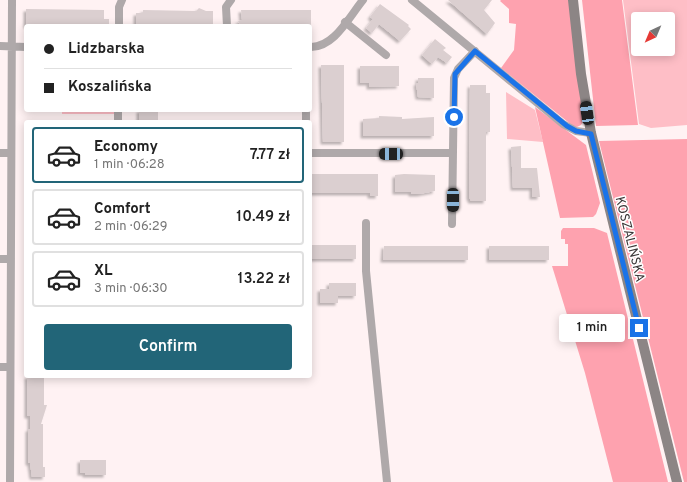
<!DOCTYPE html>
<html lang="en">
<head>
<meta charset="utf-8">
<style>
  body { margin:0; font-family:Overpass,sans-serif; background:#f6f6f6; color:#222; height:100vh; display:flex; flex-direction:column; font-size:15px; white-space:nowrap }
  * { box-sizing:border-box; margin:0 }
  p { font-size:13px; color:#767676 }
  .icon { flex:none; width:22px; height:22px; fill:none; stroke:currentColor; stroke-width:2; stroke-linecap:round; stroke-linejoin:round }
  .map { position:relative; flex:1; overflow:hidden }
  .details { position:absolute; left:24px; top:120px; width:288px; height:258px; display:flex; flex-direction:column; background:#fff; border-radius:4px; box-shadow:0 2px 10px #0003 }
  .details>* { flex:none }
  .banner { position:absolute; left:24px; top:24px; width:288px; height:88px; border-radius:4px; box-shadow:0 2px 10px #0003; display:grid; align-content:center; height:88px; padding:0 20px; background:#fff }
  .needle { width:26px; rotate:224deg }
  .controls { position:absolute; left:631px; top:12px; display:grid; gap:8px }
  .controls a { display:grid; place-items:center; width:44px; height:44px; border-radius:4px; background:#fff; box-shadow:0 2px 10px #0003; font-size:20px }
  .end { position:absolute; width:18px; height:18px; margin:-9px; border:5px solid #1a73e8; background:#fff; box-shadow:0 0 0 2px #fff }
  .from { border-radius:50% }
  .bubble { position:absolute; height:28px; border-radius:4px; background:#fff; box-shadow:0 2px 10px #0003; font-size:13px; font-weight:600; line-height:28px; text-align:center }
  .car { position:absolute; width:12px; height:24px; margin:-12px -6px; border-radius:5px; box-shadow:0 0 3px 1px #0007; background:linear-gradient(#222 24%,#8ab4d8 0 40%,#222 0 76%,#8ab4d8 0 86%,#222 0) }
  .banner b { display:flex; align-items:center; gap:14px; height:38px; font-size:15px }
  .banner b+b { border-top:1px solid #e0e0e0 }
  .banner i { width:10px; height:10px; background:#222 }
  ul { padding:7px 0 0; list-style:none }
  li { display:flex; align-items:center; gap:12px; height:56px; margin:0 8px 6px; padding:0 12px; border:2px solid #e0e0e0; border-radius:4px }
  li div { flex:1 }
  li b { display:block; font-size:15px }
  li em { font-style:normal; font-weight:600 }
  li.selected { border-color:#226578 }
  li>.icon { width:36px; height:36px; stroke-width:1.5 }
  .cta { display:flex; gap:8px; margin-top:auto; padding:8px 20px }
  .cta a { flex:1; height:46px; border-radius:4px; background:#226578; color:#fff; font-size:16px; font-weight:600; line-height:46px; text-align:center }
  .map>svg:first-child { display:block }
</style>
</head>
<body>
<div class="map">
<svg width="687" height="482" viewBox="0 0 687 482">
  <defs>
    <filter id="shadow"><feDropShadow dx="-2.5" dy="2.5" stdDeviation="1" flood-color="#0004"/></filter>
  </defs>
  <rect width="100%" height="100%" fill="#fff2f3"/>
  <path fill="#febec6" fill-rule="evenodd" d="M623,0h64v125l-36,3 -12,-4zM638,19h30v30h-30z
    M506,92l29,18 8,32 -36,-3z
    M62,110h52l1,4h-53z"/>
  <path fill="#fea2af" d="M501,0h69l14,120 -3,5 -4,2 -4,-1 -72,-58 13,-18 2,-26 -7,-1v-14l-9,-8z
    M582,0h40l16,125 -42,1z
    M535,107l51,38 14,58 -4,11 -3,3 -33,1z
    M687,139v343h-3l-85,-341z
    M563,228h31l13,5 61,249h-55l-28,-109 -33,-107h16v-22h-3v-5h-4v-8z"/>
  <path fill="#dbcfd0" filter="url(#shadow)" d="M448,0h44l-8,10 11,13 -8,11z
    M380,4l29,21 -1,1 3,3 -11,12 -21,-17 -7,9 -6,-5 7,-9 -3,-2z
    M199,8l7,3h7v15h-77v-13h7v-3l53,1z
    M26,9l78,1v9h5v7h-83z
    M241,10h70v16h-70l-3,-5 4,-1z
    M435,39l11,9 -3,2 9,7 -5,6 -9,-6 -6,7 -10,-9z
    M321,65h23v77h-21z
    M360,66h39v20l-30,1v-4h-9z
    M418,78h16v20l-16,-1 -2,-14h2z
    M470,85h16v8h4v39h-4v69h-15l-2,-4z
    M139,110h19v12h-19z
    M379,116l23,1v2l32,-2v19h-71v-17l16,-1z
    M521,146v22h16l3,29h-8v-9h-19l-2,-41z
    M310,174h68v22h-8v-3h-60z
    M404,174l31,1v16l-16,3h-8v-2h-16v-17z
    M310,245h46v14h-46z
    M384,246h84v14h-85z
    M489,246h60v14h-60z
    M329,283h27v13h-18v7h-18v-14h9z
    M27,376h17v29h3l-6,19h2v43h2v10h-13l-2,-14h-2v-34h2v-13h-3z
    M80,460h26v15h-21v-2h-5z"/>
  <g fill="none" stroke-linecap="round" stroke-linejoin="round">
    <path stroke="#afa9aa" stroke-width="8" d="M412,0l151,124 13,7 15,2
      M345,22l41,33
      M119,26v-19l3,-7
      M227,26l-1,-19 5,-7
      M0,46l26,1
      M310,47c24,1 39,-30 53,-47
      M118,122v-12
      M306,122v-12
      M0,153h11
      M310,153h143
      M366,223v48l21,211
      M452,224l2,-146 4,-9 17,-18
      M0,259h11
      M0,367h10
      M10,482l2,-482"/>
    <path stroke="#8c8585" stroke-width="10" d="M573,0l8,74 10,59 86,349"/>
  </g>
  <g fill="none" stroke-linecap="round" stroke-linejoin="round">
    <path stroke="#1a73e8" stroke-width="5" d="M454,117l1,-43 20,-23 92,75 9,5 15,3 48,194"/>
  </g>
  <g text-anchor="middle" stroke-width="3" stroke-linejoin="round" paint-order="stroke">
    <g font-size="13" fill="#3b3637" stroke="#fff">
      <text transform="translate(631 239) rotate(76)" y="5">KOSZALIŃSKA</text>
    </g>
  </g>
</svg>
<div class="controls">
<a><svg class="needle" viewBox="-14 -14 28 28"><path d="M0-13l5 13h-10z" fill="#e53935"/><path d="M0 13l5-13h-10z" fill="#767676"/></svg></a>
</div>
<i class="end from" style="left:454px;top:117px"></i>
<i class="end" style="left:639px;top:328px"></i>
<div class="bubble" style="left:559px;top:314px;width:66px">1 min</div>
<i class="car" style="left:587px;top:113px;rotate:352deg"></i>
<i class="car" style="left:391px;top:154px;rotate:270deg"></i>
<i class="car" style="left:453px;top:200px;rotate:180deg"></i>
<div class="banner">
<b><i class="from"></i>Lidzbarska</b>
<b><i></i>Koszalińska</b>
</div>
<section class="details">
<ul>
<li class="selected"><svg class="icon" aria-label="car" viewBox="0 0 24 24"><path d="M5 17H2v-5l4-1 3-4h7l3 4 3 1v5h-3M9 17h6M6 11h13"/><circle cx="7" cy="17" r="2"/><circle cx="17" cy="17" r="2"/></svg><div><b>Economy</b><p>1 min · 06:28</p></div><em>7.77 zł</em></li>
<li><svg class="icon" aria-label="car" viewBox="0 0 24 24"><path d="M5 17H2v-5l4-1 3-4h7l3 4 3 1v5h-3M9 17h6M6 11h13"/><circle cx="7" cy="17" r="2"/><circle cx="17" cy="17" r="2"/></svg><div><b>Comfort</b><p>2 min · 06:29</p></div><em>10.49 zł</em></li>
<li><svg class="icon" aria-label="car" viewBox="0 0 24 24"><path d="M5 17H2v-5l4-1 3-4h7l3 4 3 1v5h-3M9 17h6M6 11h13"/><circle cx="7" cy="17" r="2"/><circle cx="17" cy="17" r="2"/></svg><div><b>XL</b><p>3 min · 06:30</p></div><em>13.22 zł</em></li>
</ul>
<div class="cta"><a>Confirm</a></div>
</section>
</div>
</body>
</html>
